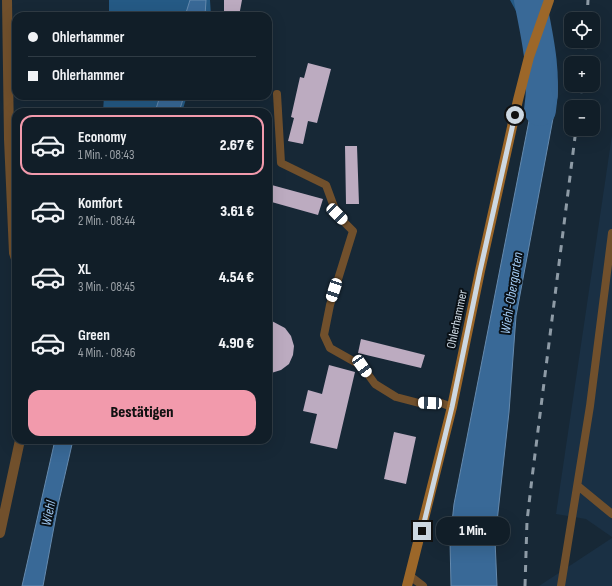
<!DOCTYPE html>
<html lang="de">
<head>
<meta charset="utf-8">
<style>
  body { margin:0; font-family:"Sofia Sans Condensed",sans-serif; background:#1a2730; color:#f1f3f6; height:100vh; display:flex; flex-direction:column; font-size:15px; white-space:nowrap }
  * { box-sizing:border-box; margin:0 }
  p { font-size:13px; color:#9ca2a8 }
  .icon { flex:none; width:22px; height:22px; fill:none; stroke:currentColor; stroke-width:2; stroke-linecap:round; stroke-linejoin:round }
  .map { position:relative; flex:1; overflow:hidden }
  .details { position:absolute; left:12px; top:108px; width:260px; height:336px; display:flex; flex-direction:column; background:#111e28; border-radius:12px; box-shadow:0 4px 16px #0002,0 0 0 1px #303c45 }
  .details>* { flex:none }
  .banner { position:absolute; left:12px; top:12px; width:260px; height:88px; border-radius:12px; box-shadow:0 4px 16px #0002,0 0 0 1px #303c45; display:grid; align-content:center; height:88px; padding:0 16px; background:#111e28 }
  .controls { position:absolute; left:564px; top:12px; display:grid; gap:8px }
  .controls a { display:grid; place-items:center; width:36px; height:36px; border-radius:8px; background:#111e28; box-shadow:0 4px 16px #0002,0 0 0 1px #303c45; font-size:20px }
  .end { position:absolute; width:18px; height:18px; margin:-9px; border:5px solid #cdd8e2; background:#111; box-shadow:0 0 0 2px #111 }
  .from { border-radius:50% }
  .bubble { position:absolute; height:28px; border-radius:12px; background:#111e28; box-shadow:0 4px 16px #0002,0 0 0 1px #303c45; font-size:13px; font-weight:800; line-height:28px; text-align:center }
  .car { position:absolute; width:12px; height:24px; margin:-12px -6px; border-radius:5px; box-shadow:0 0 3px 1px #0007; background:linear-gradient(#fff 24%,#345 0 40%,#fff 0 76%,#345 0 86%,#fff 0) }
  .banner b { display:flex; align-items:center; gap:14px; height:38px; font-size:15px }
  .banner b+b { border-top:1px solid #303c45 }
  .banner i { width:10px; height:10px; background:#f1f3f6 }
  ul { padding:7px 0 0; list-style:none }
  li { display:flex; align-items:center; gap:12px; height:60px; margin:0 8px 6px; padding:0 8px; border:2px solid transparent; border-radius:12px }
  li div { flex:1 }
  li b { display:block; font-size:15px }
  li em { font-style:normal; font-weight:800 }
  li.current { border-color:#f29aac }
  li>.icon { width:36px; height:36px; stroke-width:1.5 }
  .button { display:flex; gap:8px; margin-top:auto; padding:8px 16px }
  .button a { flex:1; height:46px; border-radius:12px; background:#f29aac; color:#111; font-size:16px; font-weight:800; line-height:46px; text-align:center }
  .map>svg:first-child { display:block }
</style>
</head>
<body>
<div class="map">
<svg width="612" height="586" viewBox="0 0 612 586">
  <rect width="100%" height="100%" fill="#172836"/>
  <path fill="#1a3044" d="M612,135v402l-26,-18 -30,-5z
    M612,538v48h-73z"/>
  <path fill="#255a85" d="M109,0h101l1,16h-102z
    M510,0h20l-8,22z
    M104,96h83l-5,16h-79z"/>
  <path fill="#396997" stroke="#658aae" d="M190,0h16l-1,16h-20z
    M520,0h10l-8,22z
    M548,43c7,19 10,34 9,54l-41,219 -7,96 -14,128 2,46h-46l-1,-45 4,-37 82,-419z
    M160,96h24l-5,16h-24z
    M55,440h18l-15,65 -15,81h-21z"/>
  <g fill="none" stroke-linecap="round" stroke-linejoin="round">
    <path stroke="#396997" stroke-width="32" d="M530,0c7,36 16,73 10,110"/>
  </g>
  <path fill="#bcabc0" d="M224,0h18l-3,16h-15z
    M308,63l23,6 -14,54 -9,-2 -5,23 -15,-3 6,-23 -3,-1 9,-40 4,1z
    M345,146h12l2,58h-13z
    M268,184l55,15 -5,16 -50,-14z
    M268,319l17,9 6,8 3,10 -1,9 -4,9 -8,6 -13,4z
    M361,339l64,16 -4,13 -63,-15z
    M329,365l26,7 -18,77 -27,-6 7,-29 -14,-3 5,-21 14,4z
    M394,432l22,5 -10,47 -22,-5z"/>
  <g fill="none" stroke-linecap="round" stroke-linejoin="round">
    <path stroke="#71502c" stroke-width="8" d="M277,94l4,69 45,22 11,30 16,16 -23,74 -6,30 6,13 32,18 13,18 21,13 23,6h22l11,4
      M578,486l34,28
      M410,576l13,10
      M561,586l29,-180 22,-173"/>
    <path stroke="#71502c" stroke-width="10" d="M7,0l2,139 5,114 2,6
      M0,533l20,-93"/>
    <path stroke="#9c6729" stroke-width="10" d="M407,586l45,-179 28,-136 38,-171 11,-43 20,-57"/>
    <path stroke="#8e9ba6" stroke-width="3" stroke-dasharray="7 7" stroke-linecap="butt" d="M587,19l1,-19
      M584,63l2,-22
      M579,107l3,-22
      M525,586l2,-65 5,-43 44,-349"/>
  </g>
  <g fill="none" stroke-linecap="round" stroke-linejoin="round">
    <path stroke="#cdd8e2" stroke-width="5" d="M422,531l30,-124 28,-136 35,-156"/>
  </g>
  <g text-anchor="middle" stroke-width="4" stroke-linejoin="round" paint-order="stroke">
    <g font-size="13" fill="#cdd8e2" stroke="#091016">
      <text transform="translate(456 319) rotate(-78)" y="5">Ohlerhammer</text>
    </g>
    <g font-size="14" font-style="italic" fill="#a4cdf6" stroke="#091016">
      <text transform="translate(511 293) rotate(-81)" y="5">Wiehl-Obergarten</text>
      <text transform="translate(48 513) rotate(-78)" y="5">Wiehl</text>
    </g>
  </g>
</svg>
<div class="controls">
<a><svg class="icon" aria-label="locate" viewBox="0 0 24 24"><circle cx="12" cy="12" r="6"/><path d="M12 2v4M12 18v4M2 12h4M18 12h4"/></svg></a>
<a>+</a>
<a>−</a>
</div>
<i class="end from" style="left:515px;top:115px"></i>
<i class="end" style="left:422px;top:531px"></i>
<div class="bubble" style="left:436px;top:517px;width:74px">1 Min.</div>
<i class="car" style="left:337px;top:214px;rotate:135deg"></i>
<i class="car" style="left:334px;top:290px;rotate:198deg"></i>
<i class="car" style="left:362px;top:366px;rotate:145deg"></i>
<i class="car" style="left:430px;top:403px;rotate:272deg"></i>
<div class="banner">
<b><i class="from"></i>Ohlerhammer</b>
<b><i></i>Ohlerhammer</b>
</div>
<section class="details">
<ul>
<li class="current"><svg class="icon" aria-label="car" viewBox="0 0 24 24"><path d="M5 17H2v-5l4-1 3-4h7l3 4 3 1v5h-3M9 17h6M6 11h13"/><circle cx="7" cy="17" r="2"/><circle cx="17" cy="17" r="2"/></svg><div><b>Economy</b><p>1 Min. · 08:43</p></div><em>2.67 €</em></li>
<li><svg class="icon" aria-label="car" viewBox="0 0 24 24"><path d="M5 17H2v-5l4-1 3-4h7l3 4 3 1v5h-3M9 17h6M6 11h13"/><circle cx="7" cy="17" r="2"/><circle cx="17" cy="17" r="2"/></svg><div><b>Komfort</b><p>2 Min. · 08:44</p></div><em>3.61 €</em></li>
<li><svg class="icon" aria-label="car" viewBox="0 0 24 24"><path d="M5 17H2v-5l4-1 3-4h7l3 4 3 1v5h-3M9 17h6M6 11h13"/><circle cx="7" cy="17" r="2"/><circle cx="17" cy="17" r="2"/></svg><div><b>XL</b><p>3 Min. · 08:45</p></div><em>4.54 €</em></li>
<li><svg class="icon" aria-label="car" viewBox="0 0 24 24"><path d="M5 17H2v-5l4-1 3-4h7l3 4 3 1v5h-3M9 17h6M6 11h13"/><circle cx="7" cy="17" r="2"/><circle cx="17" cy="17" r="2"/></svg><div><b>Green</b><p>4 Min. · 08:46</p></div><em>4.90 €</em></li>
</ul>
<div class="button"><a>Bestätigen</a></div>
</section>
</div>
</body>
</html>
